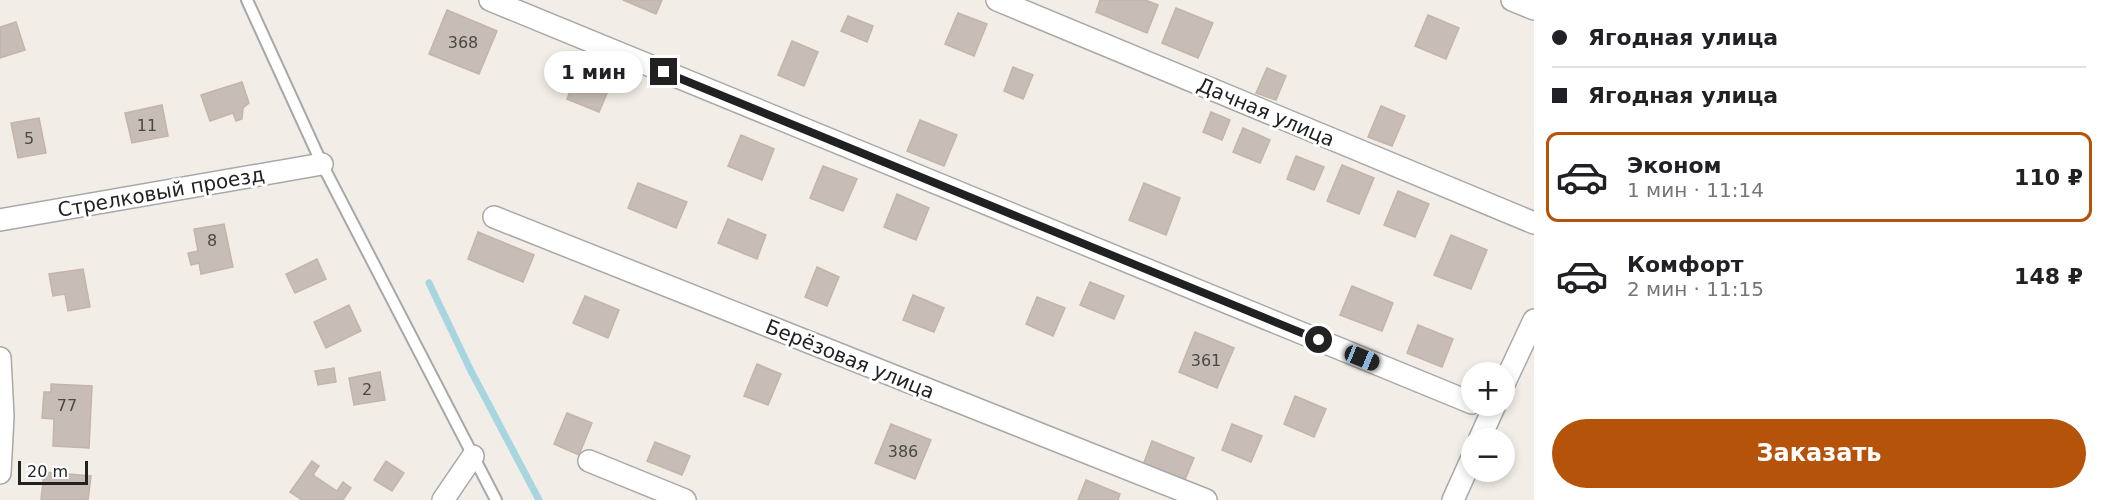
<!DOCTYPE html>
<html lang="ru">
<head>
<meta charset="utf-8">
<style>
  body { margin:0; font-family:"DejaVu Sans",sans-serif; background:#f6f6f6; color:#202124; height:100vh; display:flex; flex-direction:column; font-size:22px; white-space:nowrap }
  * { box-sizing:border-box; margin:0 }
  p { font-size:20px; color:#757577 }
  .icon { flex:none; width:33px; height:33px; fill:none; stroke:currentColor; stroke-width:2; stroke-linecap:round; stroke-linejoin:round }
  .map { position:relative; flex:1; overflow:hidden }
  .sheet { display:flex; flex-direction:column; background:#fff; width:570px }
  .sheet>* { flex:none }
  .banner { display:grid; align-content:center; height:132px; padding:0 18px; background:#fff }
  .controls { position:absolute; left:1461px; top:362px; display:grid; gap:12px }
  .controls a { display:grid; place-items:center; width:54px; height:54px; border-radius:50%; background:#fff; box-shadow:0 3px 9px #0003; font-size:30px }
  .scale { position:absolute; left:18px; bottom:15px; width:70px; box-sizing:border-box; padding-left:6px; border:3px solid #212121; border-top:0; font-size:16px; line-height:21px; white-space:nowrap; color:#212121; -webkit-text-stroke:4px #fff; paint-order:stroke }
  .end { position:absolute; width:27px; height:27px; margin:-14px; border:8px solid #212121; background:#fff; box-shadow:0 0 0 3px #fff }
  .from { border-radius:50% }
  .bubble { position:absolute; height:42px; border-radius:21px; background:#fff; box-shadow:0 3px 9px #0003; font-size:20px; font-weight:700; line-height:42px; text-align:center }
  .car { position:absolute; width:18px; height:36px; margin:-18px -9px; border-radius:8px; box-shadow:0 0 4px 2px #0007; background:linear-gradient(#222 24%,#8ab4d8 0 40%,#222 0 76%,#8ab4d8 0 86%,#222 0) }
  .banner b { display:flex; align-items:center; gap:21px; height:57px; font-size:22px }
  .banner b+b { border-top:2px solid #e0e0e0 }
  .banner i { width:15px; height:15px; background:#202124 }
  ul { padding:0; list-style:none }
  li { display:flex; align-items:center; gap:18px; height:90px; margin:0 12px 9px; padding:0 6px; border:3px solid transparent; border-radius:12px }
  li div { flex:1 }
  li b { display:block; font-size:22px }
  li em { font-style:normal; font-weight:700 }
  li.on { border-color:#b45309 }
  li>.icon { width:54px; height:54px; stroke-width:1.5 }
  .cta { display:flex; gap:12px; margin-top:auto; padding:12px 18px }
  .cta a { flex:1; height:69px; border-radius:36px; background:#b45309; color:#fff; font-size:24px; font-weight:700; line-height:69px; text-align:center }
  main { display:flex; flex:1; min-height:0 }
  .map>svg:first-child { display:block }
</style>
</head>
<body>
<main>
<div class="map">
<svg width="1534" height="500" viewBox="0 0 1534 500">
  <rect width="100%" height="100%" fill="#f2eee7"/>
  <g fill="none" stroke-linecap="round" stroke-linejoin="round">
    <path stroke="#a7d6e0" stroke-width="7" d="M429,283l41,86 69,131"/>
  </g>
  <path fill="#c7bdb6" stroke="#c4b4a9" stroke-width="1.5" d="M623,0h39l-6,14z
    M1100,0h45l13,5 -11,28 -51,-21z
    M1176,8l37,15 -15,35 -36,-15z
    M447,10l50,21 -18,43 -50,-20z
    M958,13l29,11 -13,32 -29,-12z
    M1428,15l31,13 -13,31 -31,-13z
    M848,16l25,10 -6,16 -26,-11z
    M16,22l9,28 -25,8v-31z
    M792,41l26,11 -14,34 -26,-11z
    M1013,67l20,8 -10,24 -19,-8z
    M579,68l33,14 -13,30 -32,-13z
    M1267,68l19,8 -10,24 -20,-7z
    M242,82l7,21 -6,5 -1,11 -6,2 -3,-8 -23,8 -9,-26z
    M162,105l6,31 -36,7 -7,-30z
    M1381,106l24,10 -13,30 -24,-9z
    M1211,112l19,8 -8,20 -19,-8z
    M39,118l7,35 -28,5 -7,-35z
    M920,120l37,15 -13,31 -37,-15z
    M1243,128l27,12 -10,23 -27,-11z
    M741,135l33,14 -12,31 -34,-14z
    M1296,156l28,11 -10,23 -27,-11z
    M1342,165l32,13 -15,36 -32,-13z
    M823,166l34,13 -14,32 -33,-13z
    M638,183l49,19 -11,26 -48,-20z
    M1144,183l36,15 -14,37 -37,-15z
    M1398,191l31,13 -14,33 -31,-12z
    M897,194l32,14 -13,32 -32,-13z
    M728,219l38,16 -9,24 -39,-16z
    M224,224l9,43 -32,7 -2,-11 -8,2 -3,-12 10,-2 -4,-22z
    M478,232l56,23 -11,27 -55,-23z
    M1451,235l36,15 -16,39 -37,-14z
    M317,259l9,20 -31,14 -9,-19z
    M817,267l22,10 -12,29 -22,-9z
    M83,269l7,38 -22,4 -3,-17 -12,2 -4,-22z
    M1090,282l34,14 -10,23 -34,-14z
    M1352,286l41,17 -11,28 -42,-16z
    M913,295l31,13 -10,24 -31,-12z
    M585,296l34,14 -11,28 -35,-15z
    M1037,297l28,11 -12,28 -27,-12z
    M349,305l12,26 -35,17 -12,-26z
    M1418,325l35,14 -11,28 -35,-14z
    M1195,332l39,16 -17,40 -38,-16z
    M757,364l24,10 -13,31 -24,-9z
    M334,368l2,14 -18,3 -3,-14z
    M380,372l5,28 -31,5 -5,-27z
    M51,384l41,2 -3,62 -36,-2 1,-27 -12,-1 2,-26h7z
    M1295,396l31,13 -12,28 -30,-13z
    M567,413l25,10 -13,32 -25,-11z
    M891,424l40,16 -16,39 -40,-16z
    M1232,424l30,12 -11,26 -29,-12z
    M1152,441l42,17 -10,24 -41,-17z
    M655,442l35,14 -8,19 -35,-14z
    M312,461l7,5 -6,9 24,16 6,-9 8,6 -8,12h-41l-12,-8z
    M386,461l18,12 -12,18 -18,-11z
    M44,472l47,4 -3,24h-47z
    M1086,480l34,14 -2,6h-40z"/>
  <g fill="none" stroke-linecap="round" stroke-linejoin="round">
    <g stroke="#a8a8a8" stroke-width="14">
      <path id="service" d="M247,0l75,164 174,336"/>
    </g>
    <g stroke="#a8a8a8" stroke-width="24">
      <path id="minor" d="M490,0l982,403
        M997,0l537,223
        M1512,0l22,9
        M494,217l712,283
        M0,220l322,-56
        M0,358l3,58 -3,57
        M1504,384l30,-64
        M1480,438l15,-33
        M589,461l96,39
        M443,500l30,-44
        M1453,500l19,-42"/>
    </g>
    <use href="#service" stroke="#fff" stroke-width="10"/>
    <use href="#minor" stroke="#fff" stroke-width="21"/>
  </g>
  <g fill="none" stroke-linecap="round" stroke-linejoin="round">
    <path stroke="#212121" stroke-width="8" d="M664,72l655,268"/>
  </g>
  <g text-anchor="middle" stroke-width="6" stroke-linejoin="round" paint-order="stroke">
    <g font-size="16" fill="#4a4846">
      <text x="463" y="48">368</text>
      <text x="147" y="131">11</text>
      <text x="29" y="144">5</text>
      <text x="212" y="246">8</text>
      <text x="1206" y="366">361</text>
      <text x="367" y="395">2</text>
      <text x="67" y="411">77</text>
      <text x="903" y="457">386</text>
    </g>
    <g font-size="20" fill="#212121" stroke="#fff">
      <text transform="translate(1266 112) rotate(23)" y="7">Дачная улица</text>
      <text transform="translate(161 192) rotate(-10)" y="7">Стрелковый проезд</text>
      <text transform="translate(850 359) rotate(22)" y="7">Берёзовая улица</text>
    </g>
  </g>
</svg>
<div class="controls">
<a>+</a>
<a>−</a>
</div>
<div class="scale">20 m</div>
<i class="end from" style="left:1319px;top:340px"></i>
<i class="end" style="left:664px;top:72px"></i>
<div class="bubble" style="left:544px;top:51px;width:99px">1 мин</div>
<i class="car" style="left:1362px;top:358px;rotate:112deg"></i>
</div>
<section class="sheet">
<div class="banner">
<b><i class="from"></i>Ягодная улица</b>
<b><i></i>Ягодная улица</b>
</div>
<ul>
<li class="on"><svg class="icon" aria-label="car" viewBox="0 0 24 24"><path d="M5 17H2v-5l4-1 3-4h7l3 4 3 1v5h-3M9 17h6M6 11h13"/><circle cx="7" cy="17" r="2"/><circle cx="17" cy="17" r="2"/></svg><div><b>Эконом</b><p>1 мин · 11:14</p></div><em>110 ₽</em></li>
<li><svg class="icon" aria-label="car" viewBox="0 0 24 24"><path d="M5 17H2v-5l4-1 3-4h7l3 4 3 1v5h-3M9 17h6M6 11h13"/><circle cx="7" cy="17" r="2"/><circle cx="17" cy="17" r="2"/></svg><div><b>Комфорт</b><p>2 мин · 11:15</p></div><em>148 ₽</em></li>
</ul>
<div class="cta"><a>Заказать</a></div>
</section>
</main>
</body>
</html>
